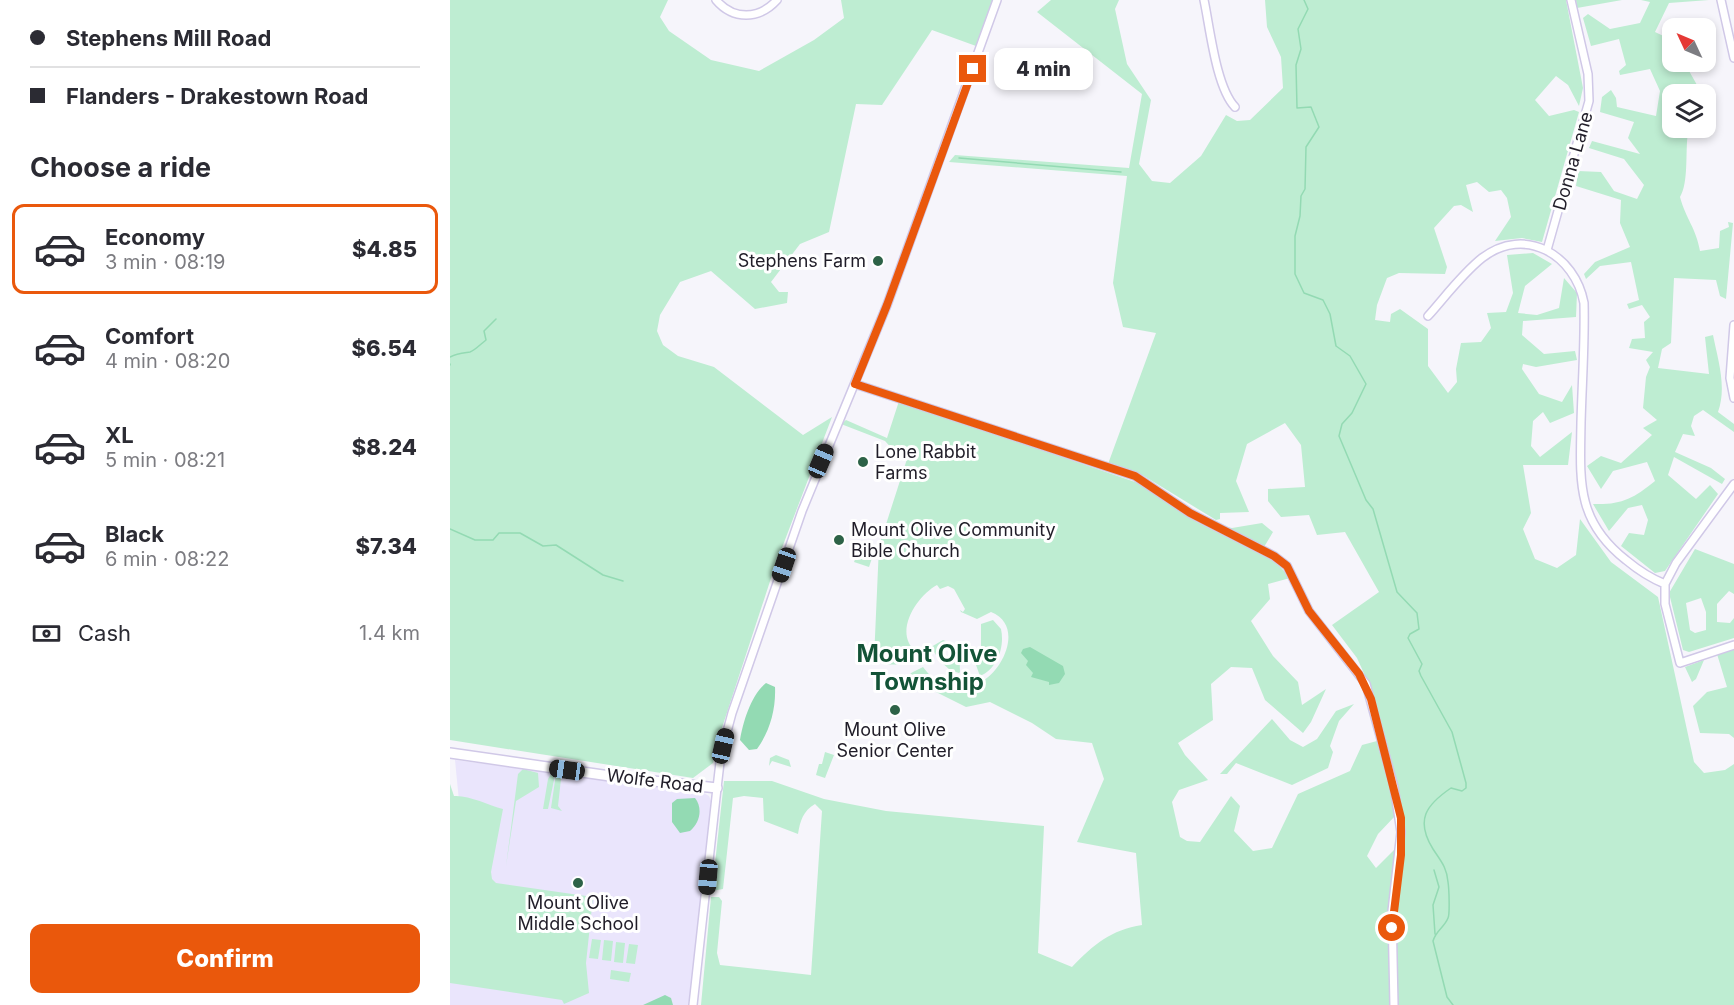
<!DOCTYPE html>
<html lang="en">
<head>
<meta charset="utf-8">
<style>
  body { margin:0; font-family:Inter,sans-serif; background:#f7f7f7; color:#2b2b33; height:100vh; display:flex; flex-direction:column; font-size:22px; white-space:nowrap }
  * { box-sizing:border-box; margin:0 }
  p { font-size:20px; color:#7c7c81 }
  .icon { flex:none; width:33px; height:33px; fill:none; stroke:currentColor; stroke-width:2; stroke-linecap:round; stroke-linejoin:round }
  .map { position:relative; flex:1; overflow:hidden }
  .details { display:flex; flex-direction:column; background:#fff; width:450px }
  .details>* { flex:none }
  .hud { display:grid; align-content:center; height:132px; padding:0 30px; background:#fff }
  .needle { width:39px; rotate:314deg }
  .controls { position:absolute; left:1212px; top:18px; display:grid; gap:12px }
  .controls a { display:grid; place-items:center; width:54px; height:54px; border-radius:12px; background:#fff; box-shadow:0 3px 9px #0003; font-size:30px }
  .end { position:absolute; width:27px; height:27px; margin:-14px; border:8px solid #ea580c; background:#fff; box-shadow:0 0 0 3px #fff }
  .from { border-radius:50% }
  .bubble { position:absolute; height:42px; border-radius:12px; background:#fff; box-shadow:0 3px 9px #0003; font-size:20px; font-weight:800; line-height:42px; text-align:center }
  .car { position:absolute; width:18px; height:36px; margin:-18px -9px; border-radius:8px; box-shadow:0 0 4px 2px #0007; background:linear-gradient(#222 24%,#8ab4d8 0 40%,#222 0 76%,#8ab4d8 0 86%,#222 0) }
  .hud b { display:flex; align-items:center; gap:21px; height:57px; font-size:22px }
  .hud b+b { border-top:2px solid #e1e1e2 }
  .hud i { width:15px; height:15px; background:#2b2b33 }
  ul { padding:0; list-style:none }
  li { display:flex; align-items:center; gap:18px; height:90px; margin:0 12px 9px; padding:0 18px; border:3px solid transparent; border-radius:12px }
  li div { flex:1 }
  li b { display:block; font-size:22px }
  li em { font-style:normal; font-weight:800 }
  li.active { border-color:#ea580c }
  li>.icon { width:54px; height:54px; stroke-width:1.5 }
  h2 { padding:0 30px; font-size:27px; line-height:72px }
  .pay { display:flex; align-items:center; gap:15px; height:66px; padding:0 30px; font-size:22px }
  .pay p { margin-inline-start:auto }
  .action { display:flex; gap:12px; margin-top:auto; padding:12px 30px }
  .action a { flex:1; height:69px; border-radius:12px; background:#ea580c; color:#fff; font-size:24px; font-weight:800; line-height:69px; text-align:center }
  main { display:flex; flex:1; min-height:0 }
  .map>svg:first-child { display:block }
</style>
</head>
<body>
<main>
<section class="details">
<div class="hud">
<b><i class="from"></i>Stephens Mill Road</b>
<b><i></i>Flanders - Drakestown Road</b>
</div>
<h2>Choose a ride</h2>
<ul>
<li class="active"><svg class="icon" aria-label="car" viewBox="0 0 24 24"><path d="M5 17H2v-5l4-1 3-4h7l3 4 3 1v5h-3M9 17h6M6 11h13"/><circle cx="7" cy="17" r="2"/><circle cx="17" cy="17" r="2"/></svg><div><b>Economy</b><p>3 min · 08:19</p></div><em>$4.85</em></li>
<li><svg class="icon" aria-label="car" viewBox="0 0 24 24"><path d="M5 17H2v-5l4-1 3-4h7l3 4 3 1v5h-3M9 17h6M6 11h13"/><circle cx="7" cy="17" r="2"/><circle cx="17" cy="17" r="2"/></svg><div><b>Comfort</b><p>4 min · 08:20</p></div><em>$6.54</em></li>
<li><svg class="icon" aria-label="car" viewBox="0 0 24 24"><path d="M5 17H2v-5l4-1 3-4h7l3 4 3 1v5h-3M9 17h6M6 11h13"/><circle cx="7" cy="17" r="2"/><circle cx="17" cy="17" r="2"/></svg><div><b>XL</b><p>5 min · 08:21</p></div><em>$8.24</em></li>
<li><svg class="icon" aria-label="car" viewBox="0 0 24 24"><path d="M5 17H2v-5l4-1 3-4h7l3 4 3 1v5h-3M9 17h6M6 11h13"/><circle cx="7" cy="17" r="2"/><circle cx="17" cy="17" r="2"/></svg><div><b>Black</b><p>6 min · 08:22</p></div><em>$7.34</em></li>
</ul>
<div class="pay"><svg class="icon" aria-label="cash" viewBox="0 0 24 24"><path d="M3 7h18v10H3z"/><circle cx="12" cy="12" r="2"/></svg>Cash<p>1.4 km</p></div>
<div class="action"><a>Confirm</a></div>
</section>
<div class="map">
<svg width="1284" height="1005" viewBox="0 0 1284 1005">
  <rect width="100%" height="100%" fill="#f6f5fb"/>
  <path fill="#eae5fc" d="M5,760l247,32 7,4 2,5 -6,68 -16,136h-239v-103l9,-101z"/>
  <path fill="#beedd2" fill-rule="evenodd" d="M0,0h218l-8,17 9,14 42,29 48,11 55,-31 30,-22 -3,-18h152l-17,46 -44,-16 -50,75 -26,-1 -27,128 -29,12 -29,38 8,10h9l-1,11 -32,6 -44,-38 -31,11 -20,33 -3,16 6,14 15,11 36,11 89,68 29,-18 -57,149 -57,174 -5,23 -20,15 -243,-38z
    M601,0h68l-4,9 12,55 24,36 -12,64 13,17 18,2 31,-27 25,-41 11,6 13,-1 33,-32 -2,-31 -14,-30 -2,-27h301l17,88 -4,18 -11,-21 -12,-9 -21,24 14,16 25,-6 5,2 -37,130 -20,-4 -27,3 16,-24 -4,-19 -6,-8 -12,2 -12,-10 -11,3 7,27 -12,-7 -7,1 -20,22 13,39 -2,7 -46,-1 -12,5 -10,27 -2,15 15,2 1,-8 9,-5 28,20v37l20,27 9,-11 -1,-13 5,-26 20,-1 10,-14 -4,-15 19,-1 7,-19 -6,-38 26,-2 19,11 -27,22 -7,27 19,2 22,-7 5,-30 13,15 -1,24 -53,4 -1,14 22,19 31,-3 2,9 -41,7 -13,-3 -1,5 17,25 23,8 10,-17 2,28 -24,10 -7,-11 -10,9 -2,25 9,11 32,-25 -4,33h-45l8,48 -8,16 12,30 22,9 19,-13 4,-36 31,43 47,35 36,165 10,11 21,-3 9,-6v241h-337l-2,-82 9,-83 -1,-23 -31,-126 -15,-33 -25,-33 47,-33 -34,-60 -28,3 -8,-20 -28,2 -13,-16v-12l37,-2 -4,-42 -16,-22 -38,21 -11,37 13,31 -29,1v6l-4,1 -72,-44 -36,-12 48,-131 -33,-6 -10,-44 14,-107 -178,-14 6,-7 174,13 13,-74 -105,-82z
    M1126,0h46l-45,8z
    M1191,0h68l-40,3 -14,29 17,8v22h12l13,23v9h-25v34h12l4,4c-3,20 1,50 -8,65 6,22 16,31 20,54l19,-3 1,-17 9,-4 -1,-5 5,1 -7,76 -6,-3 -4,-16 -42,-2 -3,65 -9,6 -4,19 51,6 -4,-37 8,-2c5,25 14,52 5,77l16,12v8l-31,-22 -9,6 -3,10 4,10 -12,-2 -8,18 36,16 14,11 -3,5 -48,-27 -6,18 28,24 14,-14 8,9 -53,77 -10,2 -34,-27 8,-13 15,2 4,-15 -6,-15 -14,3 -19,23 -16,-27c28,1 40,-5 62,-23l-8,-19 -34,9 -12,18 -14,-23 14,-10 20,7 31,-28 -9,-7 14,-8 -14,-12 3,-31 4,-10 -4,-7 7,-8 -24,-4 3,-9 13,-1 -1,-16 6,-5 -8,-12 -13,4 -2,-5 12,-4 -8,-38 -31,4 -14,13 -2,-5 11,-12 35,-15 -10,-24 1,-23 -45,-14 2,-15 23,1 13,19 23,8 7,-14 -20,-26 -35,-11 3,-7 48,13 -12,-16 6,-16 -34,-10 2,-15 9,-7 5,8 1,9 39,9 4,-25 -10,-22 -30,6 -1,-4 7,-6 -7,-26 -28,7 -8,-28 5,-4 22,15 30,-6 10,-21z
    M449,401l239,82 59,39 79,40 14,16 -22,6 2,15 -19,22 22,35 25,26 4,23 24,-16 -15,33 -8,11 -38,-33 -13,-32 -21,-1 -20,17 2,36 -35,23 7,12 23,25 -29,10 -7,12 8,35 7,4 13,1 31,-46 9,10 -6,25 19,20 19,-3 26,-54 52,-23 12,-26 15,-4 16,57 2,18 -17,18 -11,22 9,12 23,-23 -11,71 4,89h-691l10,-108h8l3,4 -5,52 3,12 91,10 11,-164 -7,-7c-12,7 -15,17 -17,30l-34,-13 -1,-23 -19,-2 -11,2 -10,91 -11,2 12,-110h48l52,18 62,12 158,15 -6,127 34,14c22,-23 39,-37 70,-42l-6,-72 -59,-11 27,-63 -12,-36 -36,-4 -24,-16 -42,-21 -24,5 -58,-29 3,-5 12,-6c15,20 33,29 59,20l-1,-5c23,-12 43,-57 10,-70l-14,7 -16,-7 -1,-2 3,2 2,-3 -11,-20 -6,-3 -8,3 -3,-4c-19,10 -44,46 -22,66 -6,17 -29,16 -41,8l5,-113 28,-87 -12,-7 -10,-11 -44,-17 5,-4 41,18z
    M812,523l11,9 -9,15 -43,-21 11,2z
    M411,544l14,5 -6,18 -15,-5z
    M1245,549l39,15v30l-5,-3 -12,13v18l13,1 4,-5v20l-45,14 -6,-2 -14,-57zM1251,598l5,14v18l-11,3 -5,-3 -4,-27z
    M543,620l8,9c4,18 -4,40 -21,47l-4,-11 5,-1v-40z
    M493,640l5,2v5l-12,8 -5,-8z
    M509,647l1,25 -1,1 -9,-3 -10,-9z
    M1284,648v90l-5,-4 -29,-1 -7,-27 14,-14 20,-5 -10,-33z
    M1254,660l-8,19 -4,3 -7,-15z
    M904,704l-15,17 -9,25 3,6 -5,16 -36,17 -56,-22 -9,11h-7l52,-55 18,21 13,7 14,-8 19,-28z
    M375,752l9,3 -9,23 -9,-3 3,-11h3z
    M326,755l13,5 2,7 -19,-6 -3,5 1,-8z
    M73,769l15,4 1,14 -23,14 -10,65 12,-92z
    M101,774l4,1 -7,34h-5l5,-30z
    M106,774l5,5 -3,27 4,5 -11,-3z
    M0,784l4,12c15,-1 34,9 49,13l-12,63 1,7 4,4 97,14 -7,66 3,30 -25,11 -2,-4 -112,-17z
    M142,939l9,1 -3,19 -9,-1z
    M154,940l9,1 -2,20 -9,-1z
    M166,942l9,1 -2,20 -9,-1z
    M179,944l9,1 -3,19 -9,-1z
    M161,970l20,3 -2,9 -19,-3z"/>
  <path fill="#93dab3" d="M580,647l33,19 2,8 -6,9 -10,2v-3l-18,-5 2,-4 -7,-8 2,-4 -7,-8 2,-4z
    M316,683l9,4c1,22 -5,44 -18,62l-8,1 -9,-10c3,-18 11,-45 26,-57z
    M245,798c8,10 5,25 -5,33l-10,2 -8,-11v-19l5,-4z
    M215,995l6,3 2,7h-30z"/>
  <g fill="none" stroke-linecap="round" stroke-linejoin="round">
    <path stroke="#93dab3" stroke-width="1.5" d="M854,0l4,9 -10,20 3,20 -5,16 1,43 14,-1 8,20 -13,20 -1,42 -4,7 -1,20 -5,20v38l9,19 19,7 7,14 6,32 14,10 16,28 -14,29 -10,11 -3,12 27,64 7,9 24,83 20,21 2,16 -9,5 -2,4 14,26 -3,7 2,5 31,56 14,51v5l-4,3 -11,-3c-25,17 -36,32 -18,61 7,11 14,18 15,33 1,6 2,32 0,36 -4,10 -12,12 -15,23l14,56 6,8
      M509,158l162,14
      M0,357c7,-4 12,-4 20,-5 4,-1 12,-9 16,-12l-2,-9 12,-12
      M0,364v1
      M0,529l25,11h18l6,-7h21l23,13 13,-1 47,30 20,6
      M984,870l5,17 -6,18 2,29"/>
    <g stroke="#d0c8e7" stroke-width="10">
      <path id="minor" d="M266,0c17,20 43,20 61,0
        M754,0c6,28 12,87 31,107
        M1271,0l13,58
        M1097,250l42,-149 -1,-27 -17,-74
        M978,316c17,-19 34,-42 54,-58 43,-33 93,-3 102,45 1,40 -2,80 -3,120 -1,58 -5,98 45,137 12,10 24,18 39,24
        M1284,325l-4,53 4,20
        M405,384l280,92 55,37 84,43 13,10 22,45 57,73 28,103 7,45 -9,79 2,94
        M1284,484l-58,79 -11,21v20l15,59 54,-18
        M243,1005l24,-217 4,-34 11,-41 70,-202 85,-206 110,-305"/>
    </g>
    <g stroke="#d0c8e7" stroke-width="12">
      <path id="major" d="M0,753l167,24 100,11"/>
    </g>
    <use href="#minor" stroke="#fff" stroke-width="7"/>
    <use href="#major" stroke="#fff" stroke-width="9"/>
  </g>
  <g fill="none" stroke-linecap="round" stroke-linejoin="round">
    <path stroke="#ea580c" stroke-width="8" d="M523,69l-86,236 -32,79 280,92 55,37 84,43 13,10 22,45 50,63 12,25 30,119v37l-9,73"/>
  </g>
  <g fill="#2d6247" stroke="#fff" stroke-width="2">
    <circle cx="428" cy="261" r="6"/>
    <circle cx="413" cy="462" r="6"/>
    <circle cx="389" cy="540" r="6"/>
    <circle cx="445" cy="710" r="6"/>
    <circle cx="128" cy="883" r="6"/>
  </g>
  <g text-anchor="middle" stroke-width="6" stroke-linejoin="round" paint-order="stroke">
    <g font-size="18" fill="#201d28" stroke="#fff">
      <text transform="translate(1123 161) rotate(-74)" y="6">Donna Lane</text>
      <text transform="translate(205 781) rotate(7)" y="6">Wolfe Road</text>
    </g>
    <g font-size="18" fill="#201d28" stroke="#fff" text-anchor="start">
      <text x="416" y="267" text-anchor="end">Stephens Farm</text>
      <text x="425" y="458">Lone Rabbit<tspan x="425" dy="21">Farms</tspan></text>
      <text x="401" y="536">Mount Olive Community<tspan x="401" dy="21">Bible Church</tspan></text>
      <text x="445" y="736" text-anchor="middle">Mount Olive<tspan x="445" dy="21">Senior Center</tspan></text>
      <text x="128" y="909" text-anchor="middle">Mount Olive<tspan x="128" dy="21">Middle School</tspan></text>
    </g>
    <g font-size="24" font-weight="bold" fill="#135337" stroke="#fff">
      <text x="477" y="662">Mount Olive<tspan x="477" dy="28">Township</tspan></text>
    </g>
  </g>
</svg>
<div class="controls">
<a><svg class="needle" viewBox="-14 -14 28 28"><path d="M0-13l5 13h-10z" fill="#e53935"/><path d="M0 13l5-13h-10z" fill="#7c7c81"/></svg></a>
<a><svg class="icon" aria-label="layers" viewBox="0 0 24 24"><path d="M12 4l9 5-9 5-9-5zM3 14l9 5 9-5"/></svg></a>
</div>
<i class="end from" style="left:942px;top:928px"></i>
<i class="end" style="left:523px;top:69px"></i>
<div class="bubble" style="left:544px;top:48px;width:99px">4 min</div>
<i class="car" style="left:371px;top:461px;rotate:23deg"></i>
<i class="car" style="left:334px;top:565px;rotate:199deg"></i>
<i class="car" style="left:273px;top:746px;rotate:13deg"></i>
<i class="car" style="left:117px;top:770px;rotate:278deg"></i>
<i class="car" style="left:258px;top:877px;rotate:185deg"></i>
</div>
</main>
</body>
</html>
